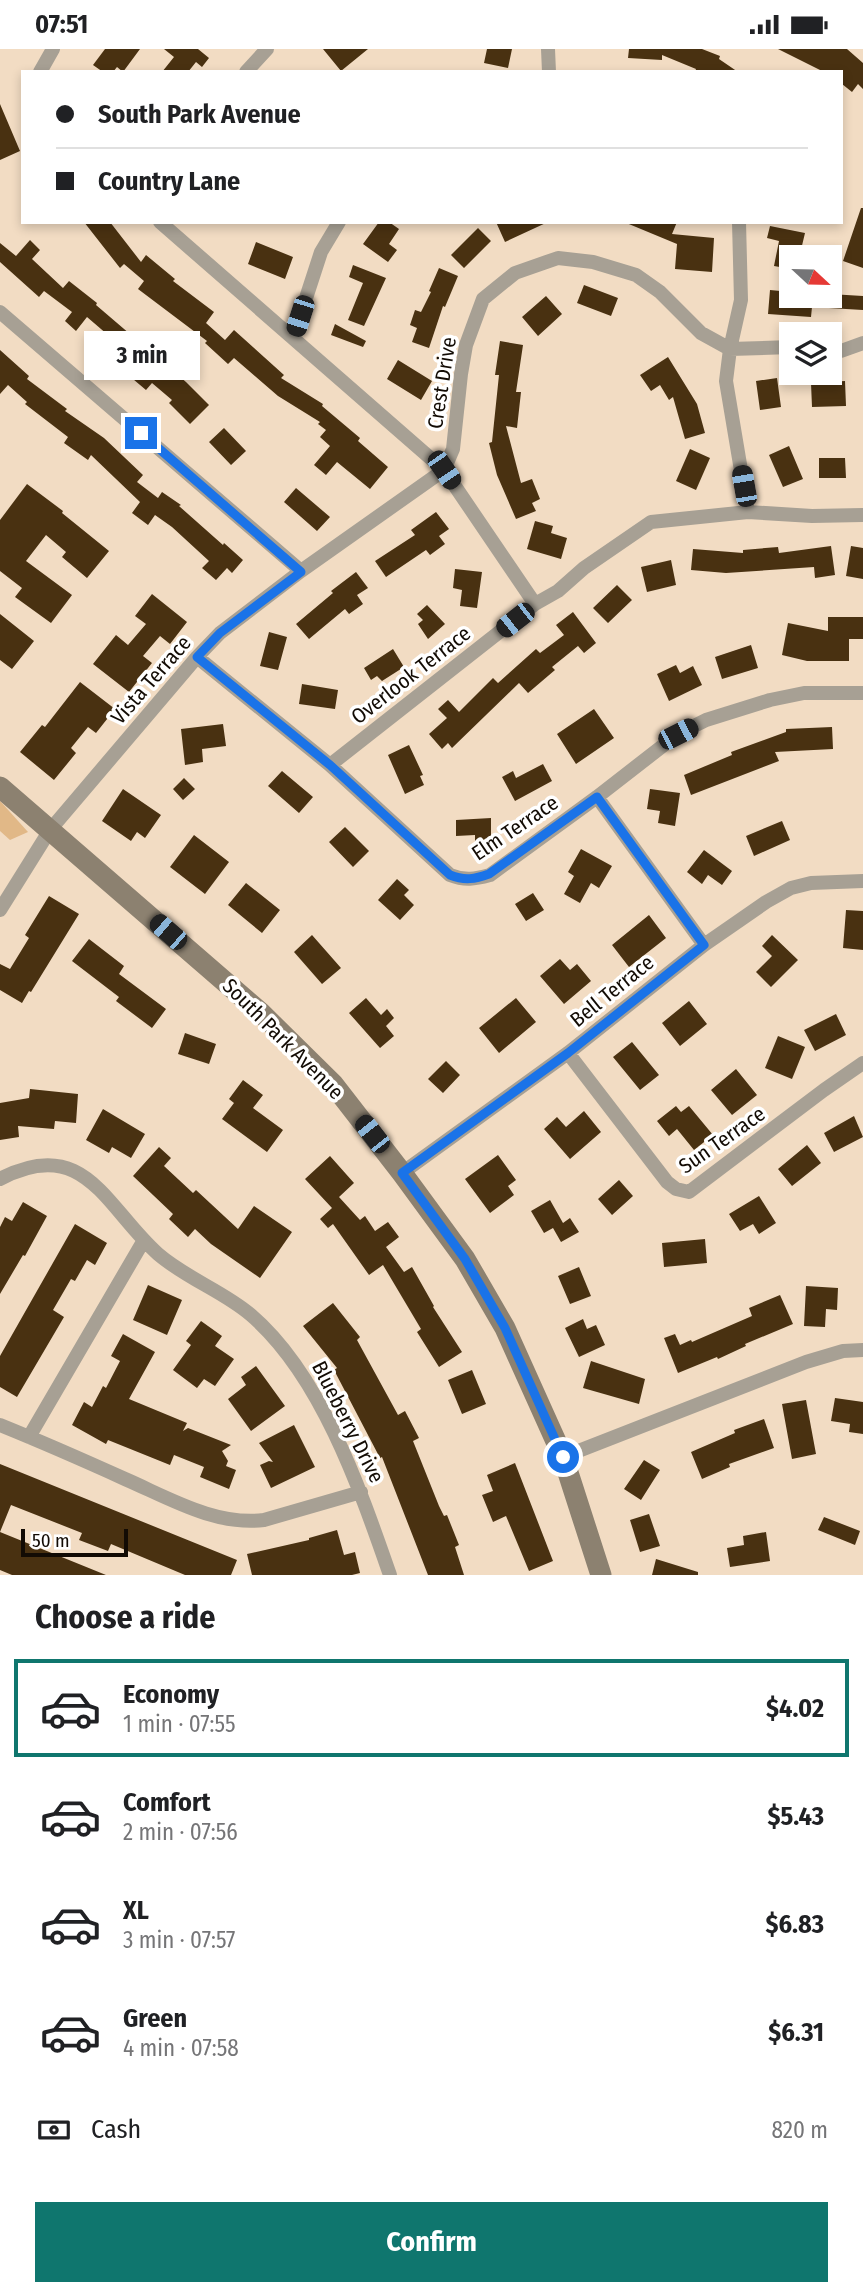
<!DOCTYPE html>
<html lang="en">
<head>
<meta charset="utf-8">
<style>
  body { margin:0; font-family:"Fira Sans Condensed",sans-serif; background:#f6f6f6; color:#202124; height:100vh; display:flex; flex-direction:column; font-size:26px; white-space:nowrap }
  * { box-sizing:border-box; margin:0 }
  p { font-size:23px; color:#757577 }
  .icon { flex:none; width:38px; height:38px; fill:none; stroke:currentColor; stroke-width:2; stroke-linecap:round; stroke-linejoin:round }
  .map { position:relative; height:1526px; overflow:hidden }
  .details { display:flex; flex-direction:column; background:#fff; flex:1 }
  .details>* { flex:none }
  .banner { position:absolute; left:21px; top:21px; width:822px; height:154px; border-radius:0px; box-shadow:0 4px 10px #0003; display:grid; align-content:center; height:154px; padding:0 35px; background:#fff }
  .needle { width:46px; rotate:112deg }
  .controls { position:absolute; left:779px; top:196px; display:grid; gap:14px }
  .controls a { display:grid; place-items:center; width:63px; height:63px; border-radius:0px; background:#fff; box-shadow:0 4px 10px #0003; font-size:35px }
  .scale { position:absolute; left:21px; bottom:18px; width:107px; box-sizing:border-box; padding-left:7px; border:4px solid #120b04; border-top:0; font-size:19px; line-height:24px; white-space:nowrap; color:#120b04; -webkit-text-stroke:5px #fff; paint-order:stroke }
  .end { position:absolute; width:32px; height:32px; margin:-16px; border:9px solid #1a73e8; background:#fff; box-shadow:0 0 0 4px #fff }
  .from { border-radius:50% }
  .bubble { position:absolute; height:49px; border-radius:0px; background:#fff; box-shadow:0 4px 10px #0003; font-size:23px; font-weight:700; line-height:49px; text-align:center }
  .car { position:absolute; width:21px; height:42px; margin:-21px -10px; border-radius:9px; box-shadow:0 0 5px 2px #0007; background:linear-gradient(#222 24%,#8ab4d8 0 40%,#222 0 76%,#8ab4d8 0 86%,#222 0) }
  .banner b { display:flex; align-items:center; gap:24px; height:66px; font-size:26px }
  .banner b+b { border-top:2px solid #e0e0e0 }
  .banner i { width:18px; height:18px; background:#202124 }
  ul { padding:0; list-style:none }
  li { display:flex; align-items:center; gap:21px; height:98px; margin:0 14px 10px; padding:0 21px; border:4px solid transparent; border-radius:0px }
  li div { flex:1 }
  li b { display:block; font-size:26px }
  li em { font-style:normal; font-weight:700 }
  li.active { border-color:#0f766e }
  li>.icon { width:63px; height:63px; stroke-width:1.5 }
  h2 { padding:0 35px; font-size:32px; line-height:84px }
  .pay { display:flex; align-items:center; gap:18px; height:77px; padding:0 35px; font-size:26px }
  .pay p { margin-inline-start:auto }
  .button { display:flex; gap:14px; margin-top:auto; padding:14px 35px }
  .button a { flex:1; height:80px; border-radius:0px; background:#0f766e; color:#fff; font-size:28px; font-weight:700; line-height:80px; text-align:center }
  .status { display:flex; justify-content:space-between; align-items:center; height:49px; padding:0 35px; background:#fff; direction:ltr }
  .status svg { height:19px; fill:currentColor }
  .map>svg:first-child { display:block }
</style>
</head>
<body>
<div class="status"><b>07:51</b><svg viewBox="0 0 49 12"><path d="M0 12V9h3v3zM5 12V6h3v6zM10 12V3h3v9zM15 12V0h3v12zM26 1h20v11H26zM47 4h2v5h-2z"/></svg></div>
<div class="map">
<svg width="863" height="1526" viewBox="0 0 863 1526">
  <rect width="100%" height="100%" fill="#f2dcc3"/>
  <path fill="#e1b887" d="M0,752l1,1 27,30 -18,8 -10,-9z"/>
  <path fill="#493111" d="M105,0h35l-17,23 -6,-5 -4,5h-10l-10,-7z
    M164,0h34l11,9 -7,9 -6,-5 -8,10h-26l12,-15z
    M323,0h45l-27,22z
    M487,0h25l-4,19 -24,-5z
    M629,0h73l18,7 -1,3 19,13h-43l1,-3 -34,-14v5l-34,-2z
    M778,0h69l16,14v26l-5,-5 -6,8 -10,-8v-12h-18z
    M0,55l20,47 -20,9z
    M861,159h2v60l-20,-7z
    M84,173h26l31,40 5,-7 29,24 -2,2 41,31 -8,11 19,17 9,-10 50,45 -3,3 42,26 -1,2 38,32 -2,3 30,26 -18,22 -33,-27 -11,13 -12,-10 16,-19 -10,-9 6,-7 -8,-6 2,-2 -42,-26 -44,-38 -6,6 -23,-21 2,-2 -69,-52 6,-8 -20,-17 -4,4z
    M379,173h10l10,7 -10,15 8,6 -9,12 -25,-18z
    M496,173h52l-43,20z
    M624,173h53l-5,12 42,4 -2,34 -37,-3 2,-25z
    M770,177l35,7 -5,21 -4,-1 -1,4h-4v12l-17,-3 5,-25 -12,-3z
    M478,179l13,13 -27,27 -13,-13z
    M30,191l10,10 -8,9 31,29 6,-7 28,22 -1,2 90,77 23,23 -19,19 -21,-21 3,-3 -20,-17 -6,7 -50,-42 12,-13 -21,-18 -11,14 -11,-10 7,-9 -28,-21 -5,6 -39,-35v-19l16,13z
    M256,193l37,15 -8,22 -37,-15z
    M353,216l33,13 -22,48 -16,-6 15,-37 -14,-6z
    M439,219l19,8 -13,31 -2,-1 -14,42 -17,-6 5,-14 -7,-3 5,-15 6,2 10,-20 -2,-1z
    M584,236l34,13 -7,18 -34,-13z
    M770,241l21,2v4h39v-2l33,2v14l-51,-3 -1,10 -43,-3z
    M546,247l16,18 -24,22 -16,-19z
    M335,275l31,17 -3,6 -32,-12z
    M500,292l23,4 -7,47h5l-4,36 -11,-2 15,57 11,-4 8,20 -8,4 4,8 -20,8 -19,-44 -8,-32 3,-1 7,-67h-4z
    M0,301l29,26 -2,3 40,30 -2,2 39,27 39,37 -6,7 21,16 4,-6 19,13 -2,1 44,39 1,-2 19,17 -11,13 -5,-5 -11,12 -14,-12 7,-7 -37,-34 -17,-12 -7,10 -16,-12 8,-11 -49,-47 -3,5 -24,-17 4,-6 -43,-33 2,-2 -19,-17 -8,9z
    M668,308l29,47 8,29 -20,6 -12,-42 -4,3 -9,-15 -9,6 -11,-16z
    M398,311l34,21 -11,19 -34,-21z
    M777,329l4,29 -21,3 -4,-29z
    M845,332l1,25 -34,1 -1,-24z
    M224,379l22,23 -15,14 -22,-23z
    M789,397l14,33 -20,8 -14,-32z
    M690,400l20,9 -14,32 -20,-9z
    M819,409h26l1,20h-27z
    M27,435l36,27 -1,2 47,38 -22,27 -25,-21 4,-5 -20,-17 -20,26 46,34 -21,28 -36,-26 7,-9 -22,-17v-51z
    M296,439l34,29 -13,14 -33,-29z
    M436,463l13,17 -10,7 6,8 -15,11 -4,-5 -40,27 -11,-16 40,-26 -4,-5z
    M535,472l18,5 -2,7 16,5 -6,21 -34,-10z
    M831,497l4,29 -20,3 -1,-11 -88,6 -35,-3 2,-21 50,4v-3l35,-3 1,6z
    M851,497l12,2v31l-17,-3z
    M671,511l5,25 -29,7 -6,-25z
    M455,520l27,3 -5,36 -17,-2 2,-16 -9,-2z
    M356,523l12,16 -11,7 6,9 -14,10 -4,-5 -36,30 -13,-15 37,-31 -2,-2z
    M617,536l15,15 -24,23 -15,-15z
    M152,545l35,28 -17,22 -10,-8 -17,20 9,7 -23,29 -36,-28 23,-29 12,10 18,-21 -11,-8z
    M427,556l18,19 -17,15 -10,-15 5,-4 -6,-6z
    M573,563l23,31 -12,10 -6,-7 -26,21 3,3 -27,23 -9,-10 -67,65 -4,-5 -6,6 -13,-15 18,-16 -9,-9 10,-9 11,12 34,-34 5,5 38,-34 4,4 24,-18 -8,-10z
    M0,565l34,27 -22,28 -12,-9z
    M828,568h35v22h-14v22h-42l-25,-6 6,-32 40,8z
    M269,583l18,5 -9,33 -18,-4z
    M751,596l7,23 -36,11 -7,-22z
    M393,600l11,18 -22,14 -5,-5 -6,4 -7,-12z
    M676,616l4,8 13,-7 9,19 -33,16 -12,-27z
    M80,633l35,27 -19,24 -8,-6 -17,21 5,5 -22,27 -34,-28 22,-27 3,2z
    M302,635l36,6 -3,19 -36,-5z
    M594,660l20,29 -38,26 -19,-30z
    M223,675l3,22 -24,3 1,13 -18,3 -4,-36z
    M832,678l1,22 -58,3 4,9 -88,34 -7,-20 48,-20 -1,-3 55,-20v-3z
    M409,696l14,30 -3,1 4,9 -19,9 -17,-39z
    M543,715l9,17 -37,20 -13,-24 11,-6 3,7z
    M282,722l31,26 -14,16 -31,-27z
    M184,729l11,11 -12,11 -10,-11z
    M123,740l38,26 -16,23 -8,-6 -6,9 -29,-20z
    M650,740l30,4 -5,33 -17,-3 2,-12 -13,-2z
    M491,769v24l-16,1v-8l-19,1v-16z
    M782,772l8,19 -36,16 -8,-20z
    M345,778l24,24 -16,16 -24,-25z
    M194,786l35,27 -24,32 -35,-27z
    M581,800l31,17 -13,22 -8,-5 -11,20 -16,-9 10,-18 -6,-4z
    M704,801l28,21 -10,14 -14,-10 -6,9 -15,-12z
    M397,830l12,11 -5,5 10,10 -14,15 -22,-20z
    M246,834l34,27 -18,23 -34,-28z
    M533,844l11,17 -18,11 -11,-17z
    M49,847l30,18 -48,78 -2,-1 -7,12 -22,-13v-26l10,5 19,-31 -4,-3z
    M846,861l17,1v39l-20,-2z
    M649,866l17,23 -37,29 -17,-22z
    M312,886l29,33 -19,16 -28,-32z
    M772,886l26,25 -27,27 -15,-15 16,-16 -10,-10z
    M89,890l35,27 -5,8 47,35 -14,19 -36,-27 3,-4 -47,-36z
    M560,910l10,11 7,-6 14,17 -27,23 -24,-28z
    M366,949l15,17 6,-6 7,9 -8,8 8,10 -14,12 -31,-35z
    M516,949l20,24 -37,31 -20,-25z
    M689,952l18,23 -27,22 -18,-23z
    M836,965l10,21 -31,16 -11,-21z
    M185,984l31,11 -7,20 -31,-10z
    M778,987l27,11 -13,32 -27,-11z
    M632,993l27,33 -19,15 -27,-33z
    M446,1012l14,14 -17,18 -15,-14z
    M736,1020l21,26 -25,20 -21,-25z
    M243,1031l20,15 -10,13 30,22 -16,22 -45,-33 12,-16 -5,-4z
    M30,1040l48,5 -2,29 -21,-2 -1,8 -36,-3 1,11 -19,3v-37l29,-5z
    M676,1057l5,6 8,-6 24,29 -19,15 -17,-21 -8,7 -12,-15z
    M103,1060l42,25 -14,24 -19,-11 -3,6 -23,-13z
    M584,1062l17,21 -31,27 -26,-30 13,-12 9,10z
    M854,1067l9,21 -29,15 -10,-19z
    M807,1096l14,18 -29,23 -14,-17z
    M159,1098l12,11 -7,8 29,27 3,-3 42,39 16,-23 38,26 -32,46 -49,-34 -16,-15 -7,8 -19,-18 4,-5 -40,-38z
    M498,1106l18,25 -8,6 6,9 -24,18 -25,-34z
    M330,1107l24,27 -15,14 21,23 5,-4 10,15 13,-9 11,15 -13,10 18,25 8,-5 22,39 -1,1 29,45 -23,15 -22,-35 4,-3 -38,-64 -14,10 -36,-51 -5,4 -8,-9 12,-11 -27,-29z
    M619,1131l14,16 -21,19 -14,-16z
    M759,1147l17,27 -17,11 -6,-10 -13,7 -11,-17z
    M550,1151l13,23 7,-5 9,14 -18,10 -8,-14 -9,5 -13,-22z
    M23,1153l24,14 -22,40 -2,-1 -23,39v-67l5,-10 7,4z
    M75,1175l32,19 -12,22 -8,-5 -12,21 -4,-2 -18,31 11,7 -47,80 -17,-10v-31z
    M705,1190l2,24 -43,4 -2,-24z
    M579,1218l12,29 -21,8 -12,-28z
    M148,1236l34,15 -15,35 -34,-15z
    M806,1237l32,2 -1,22 -11,-1 -1,18 -21,-1z
    M780,1246l13,29 -48,20 1,2 -28,13 -1,-2 -39,16 -14,-35 11,-4 5,11 11,-5 1,2 60,-26 -3,-8z
    M333,1254l27,34 -3,3 41,75 7,-4 14,27 -6,3 26,65 5,10 3,-1 12,30 -4,2 9,28h-36l-46,-118 -2,1 -46,-88 3,-2 -34,-42z
    M583,1270l4,10 9,-4 9,20 -26,12 -14,-29z
    M201,1272l21,15 -7,10 19,13 -19,27 -11,-7 -7,9 -24,-18 18,-25 -5,-4z
    M123,1285l32,18 -26,47 58,24 -4,8 5,-3 43,17 -9,6 6,10 -2,5 10,4 -7,19 -29,-12 4,-10 -30,-12 -4,10 -62,-25 -2,4 -34,-19 12,-23 8,5 11,-21 3,2 14,-27 -9,-5z
    M591,1312l54,18 -6,25 -56,-16z
    M256,1317l29,40 -34,25 -23,-32 18,-14 -5,-8z
    M472,1321l14,34 -24,10 -14,-34z
    M835,1349l28,4v32l-14,-2 1,-8 -19,-3z
    M806,1351l10,54 -24,5 -10,-55z
    M764,1370l10,29 -45,16 1,3 -28,12 -11,-27 44,-19 -1,-3z
    M294,1376l21,42 -44,21 -11,-23 9,-4 4,1 -14,-19z
    M644,1411l16,10 -19,30 -17,-11z
    M515,1414l38,98 -24,10 -23,-55 -13,6 -11,-27 11,-4 -6,-16z
    M0,1415l237,96 -6,15h-46l-74,-31 -3,7 -29,-11 3,-7 -71,-28 -11,27 106,43h-94l-12,-5z
    M649,1465l11,32 -20,6 -10,-32z
    M824,1468l36,14 -5,14 -37,-15z
    M337,1481l7,25 11,-3 5,21 -8,2h-100l-5,-21 62,-14v-2z
    M766,1483l4,29 -40,6 -3,-19 17,-3 -1,-9z
    M656,1510l42,13v3h-46z"/>
  <g fill="none" stroke-linecap="round" stroke-linejoin="round">
    <path stroke="#a7a094" stroke-width="14" d="M548,0l1,23
      M40,23l13,-23
      M246,23l21,-23
      M739,173l2,78 -11,49 -4,32 22,131
      M0,263l301,259
      M293,289l28,-86 18,-30
      M830,301l11,1 22,-8
      M535,555l-91,-134 9,-21 8,-75 5,-29 17,-46 32,-26 43,-15 35,4 43,13 24,17 41,41 29,16 61,-2
      M197,608l133,108 120,110c15,6 25,4 40,0l107,-78 81,-63 28,-14 64,-20 34,-7h59
      M330,716l205,-161 23,-13 26,-23 67,-46 97,-10 64,4 51,-1
      M597,748l107,148
      M0,861l50,-80 147,-173 23,-24 81,-62 143,-101 -284,-248
      M568,1004l99,129 9,7 13,3 135,-102 39,-27
      M402,1124l166,-120 136,-108 62,-43 25,-14 20,-5 52,-2
      M0,1130c85,-45 106,29 158,75 29,25 65,37 93,61 70,60 109,174 139,260
      M0,1376c42,17 83,35 125,54 44,19 90,47 139,41l97,-28
      M29,1388l115,-197
      M563,1408l243,-95 37,-11 20,-1"/>
    <path stroke="#8c8170" stroke-width="21" d="M0,738l261,226 72,71 69,89 63,86 40,69 58,129 38,118"/>
  </g>
  <g fill="none" stroke-linecap="round" stroke-linejoin="round">
    <path stroke="#1a73e8" stroke-width="9" d="M141,384l160,139 -81,61 -23,24 133,108 120,110c15,6 25,4 39,-1l108,-77 107,148 -136,108 -166,120 63,86 40,69 58,129"/>
  </g>
  <g text-anchor="middle" stroke-width="7" stroke-linejoin="round" paint-order="stroke">
    <g font-size="21" fill="#120b04" stroke="#fff">
      <text transform="translate(442 334) rotate(-81)" y="7">Crest Drive</text>
      <text transform="translate(411 626) rotate(-38)" y="7">Overlook Terrace</text>
      <text transform="translate(151 631) rotate(-49)" y="7">Vista Terrace</text>
      <text transform="translate(515 779) rotate(-34)" y="7">Elm Terrace</text>
      <text transform="translate(612 942) rotate(-39)" y="7">Bell Terrace</text>
      <text transform="translate(283 990) rotate(45)" y="7">South Park Avenue</text>
      <text transform="translate(722 1091) rotate(-35)" y="7">Sun Terrace</text>
      <text transform="translate(348 1373) rotate(63)" y="7">Blueberry Drive</text>
    </g>
  </g>
</svg>
<div class="controls">
<a><svg class="needle" viewBox="-14 -14 28 28"><path d="M0-13l5 13h-10z" fill="#e53935"/><path d="M0 13l5-13h-10z" fill="#757577"/></svg></a>
<a><svg class="icon" aria-label="layers" viewBox="0 0 24 24"><path d="M12 4l9 5-9 5-9-5zM3 14l9 5 9-5"/></svg></a>
</div>
<div class="scale">50 m</div>
<i class="end from" style="left:563px;top:1408px"></i>
<i class="end" style="left:141px;top:384px"></i>
<div class="bubble" style="left:84px;top:282px;width:116px">3 min</div>
<i class="car" style="left:300px;top:267px;rotate:198deg"></i>
<i class="car" style="left:444px;top:421px;rotate:146deg"></i>
<i class="car" style="left:744px;top:437px;rotate:350deg"></i>
<i class="car" style="left:515px;top:571px;rotate:232deg"></i>
<i class="car" style="left:678px;top:685px;rotate:63deg"></i>
<i class="car" style="left:168px;top:883px;rotate:311deg"></i>
<i class="car" style="left:372px;top:1085px;rotate:322deg"></i>
<div class="banner">
<b><i class="from"></i>South Park Avenue</b>
<b><i></i>Country Lane</b>
</div>
</div>
<section class="details">
<h2>Choose a ride</h2>
<ul>
<li class="active"><svg class="icon" aria-label="car" viewBox="0 0 24 24"><path d="M5 17H2v-5l4-1 3-4h7l3 4 3 1v5h-3M9 17h6M6 11h13"/><circle cx="7" cy="17" r="2"/><circle cx="17" cy="17" r="2"/></svg><div><b>Economy</b><p>1 min · 07:55</p></div><em>$4.02</em></li>
<li><svg class="icon" aria-label="car" viewBox="0 0 24 24"><path d="M5 17H2v-5l4-1 3-4h7l3 4 3 1v5h-3M9 17h6M6 11h13"/><circle cx="7" cy="17" r="2"/><circle cx="17" cy="17" r="2"/></svg><div><b>Comfort</b><p>2 min · 07:56</p></div><em>$5.43</em></li>
<li><svg class="icon" aria-label="car" viewBox="0 0 24 24"><path d="M5 17H2v-5l4-1 3-4h7l3 4 3 1v5h-3M9 17h6M6 11h13"/><circle cx="7" cy="17" r="2"/><circle cx="17" cy="17" r="2"/></svg><div><b>XL</b><p>3 min · 07:57</p></div><em>$6.83</em></li>
<li><svg class="icon" aria-label="car" viewBox="0 0 24 24"><path d="M5 17H2v-5l4-1 3-4h7l3 4 3 1v5h-3M9 17h6M6 11h13"/><circle cx="7" cy="17" r="2"/><circle cx="17" cy="17" r="2"/></svg><div><b>Green</b><p>4 min · 07:58</p></div><em>$6.31</em></li>
</ul>
<div class="pay"><svg class="icon" aria-label="cash" viewBox="0 0 24 24"><path d="M3 7h18v10H3z"/><circle cx="12" cy="12" r="2"/></svg>Cash<p>820 m</p></div>
<div class="button"><a>Confirm</a></div>
</section>
</body>
</html>
